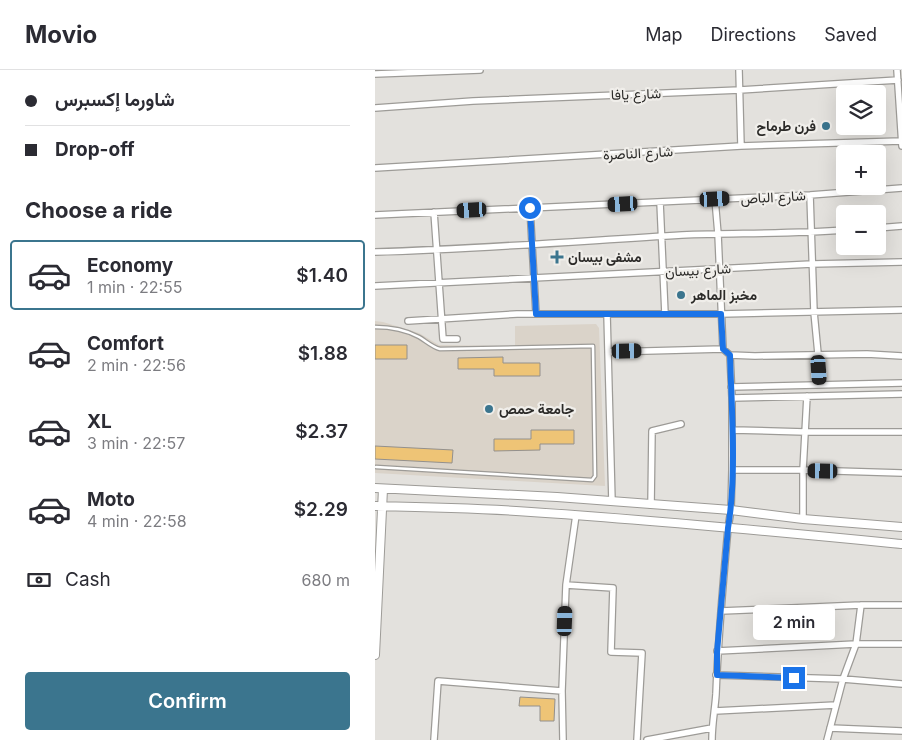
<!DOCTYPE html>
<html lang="en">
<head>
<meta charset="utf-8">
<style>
  body { margin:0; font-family:Inter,Vazirmatn,sans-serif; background:#f2f2f3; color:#2b2b33; height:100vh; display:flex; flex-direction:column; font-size:19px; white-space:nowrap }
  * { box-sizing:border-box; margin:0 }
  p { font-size:16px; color:#7c7c81 }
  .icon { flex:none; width:28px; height:28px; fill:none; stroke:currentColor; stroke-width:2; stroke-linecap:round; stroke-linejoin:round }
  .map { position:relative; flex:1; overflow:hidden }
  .drawer { display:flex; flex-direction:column; background:#fff; width:375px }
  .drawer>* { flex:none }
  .hud { display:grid; align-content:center; height:110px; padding:0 25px; background:#fff }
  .fabs { position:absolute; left:461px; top:15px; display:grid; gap:10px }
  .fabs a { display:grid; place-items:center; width:50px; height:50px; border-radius:5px; background:#fff; box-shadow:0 5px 20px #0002; font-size:25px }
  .end { position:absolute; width:22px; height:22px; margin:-11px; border:6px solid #1a73e8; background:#fff; box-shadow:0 0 0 2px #fff }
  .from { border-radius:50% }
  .bubble { position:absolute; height:35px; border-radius:5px; background:#fff; box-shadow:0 5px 20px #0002; font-size:16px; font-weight:600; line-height:35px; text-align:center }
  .car { position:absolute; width:15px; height:30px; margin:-15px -8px; border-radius:6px; box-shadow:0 0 4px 1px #0007; background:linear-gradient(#222 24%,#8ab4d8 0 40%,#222 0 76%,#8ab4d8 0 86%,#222 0) }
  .hud b { display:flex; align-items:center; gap:18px; height:48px; font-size:19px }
  .hud b+b { border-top:1px solid #e1e1e2 }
  .hud i { width:12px; height:12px; background:#2b2b33 }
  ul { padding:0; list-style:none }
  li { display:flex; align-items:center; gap:15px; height:70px; margin:0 10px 8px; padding:0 15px; border:2px solid transparent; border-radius:5px }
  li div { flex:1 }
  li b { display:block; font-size:19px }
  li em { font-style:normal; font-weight:600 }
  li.active { border-color:#3b758e }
  li>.icon { width:45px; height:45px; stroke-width:1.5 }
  h2 { padding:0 25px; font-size:22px; line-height:60px }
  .pay { display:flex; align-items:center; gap:12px; height:55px; padding:0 25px; font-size:19px }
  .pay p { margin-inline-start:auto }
  .primary-button { display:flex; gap:10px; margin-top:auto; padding:10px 25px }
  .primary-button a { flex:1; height:58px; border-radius:5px; background:#3b758e; color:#fff; font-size:20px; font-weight:600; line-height:58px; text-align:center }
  header { display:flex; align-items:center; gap:30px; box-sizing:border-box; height:70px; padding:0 25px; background:#fff; border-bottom:1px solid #e1e1e2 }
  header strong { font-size:24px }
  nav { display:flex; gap:28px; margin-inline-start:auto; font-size:18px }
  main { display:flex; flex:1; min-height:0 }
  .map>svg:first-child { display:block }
</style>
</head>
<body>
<header>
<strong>Movio</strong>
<nav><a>Map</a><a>Directions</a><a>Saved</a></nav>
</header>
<main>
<section class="drawer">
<div class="hud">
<b><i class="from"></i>شاورما إكسبرس</b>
<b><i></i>Drop-off</b>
</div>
<h2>Choose a ride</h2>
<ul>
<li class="active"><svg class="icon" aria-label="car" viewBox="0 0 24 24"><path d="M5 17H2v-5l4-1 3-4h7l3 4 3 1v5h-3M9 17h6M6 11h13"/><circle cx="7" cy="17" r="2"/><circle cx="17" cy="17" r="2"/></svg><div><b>Economy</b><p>1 min · 22:55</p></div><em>$1.40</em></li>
<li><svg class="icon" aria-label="car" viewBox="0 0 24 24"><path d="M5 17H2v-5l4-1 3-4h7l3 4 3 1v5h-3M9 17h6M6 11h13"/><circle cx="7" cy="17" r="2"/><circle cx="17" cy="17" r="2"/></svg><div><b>Comfort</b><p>2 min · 22:56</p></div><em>$1.88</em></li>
<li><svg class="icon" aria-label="car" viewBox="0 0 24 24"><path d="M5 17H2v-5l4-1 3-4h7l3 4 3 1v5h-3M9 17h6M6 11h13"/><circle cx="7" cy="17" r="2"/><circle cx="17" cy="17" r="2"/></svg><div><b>XL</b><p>3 min · 22:57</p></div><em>$2.37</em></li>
<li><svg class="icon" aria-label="car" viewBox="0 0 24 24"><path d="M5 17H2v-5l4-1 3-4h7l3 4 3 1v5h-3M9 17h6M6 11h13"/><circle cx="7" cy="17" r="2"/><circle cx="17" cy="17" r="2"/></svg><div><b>Moto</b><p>4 min · 22:58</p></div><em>$2.29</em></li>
</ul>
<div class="pay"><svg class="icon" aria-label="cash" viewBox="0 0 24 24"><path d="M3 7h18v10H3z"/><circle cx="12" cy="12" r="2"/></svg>Cash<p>680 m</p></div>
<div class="primary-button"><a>Confirm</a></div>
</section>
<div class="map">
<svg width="527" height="670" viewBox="0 0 527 670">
  <rect width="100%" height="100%" fill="#e3e1dd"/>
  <path fill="#dad3c9" d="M0,251l8,1 36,11 20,12 76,1v-20l81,-2 3,4 6,158 -230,-13z"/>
  <path fill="#eec476" stroke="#93908d" d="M0,275h32v14h-32z
    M128,287v6h37v13h-46v-7h-36v-11z
    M156,360h43v14h-34v6l-46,1v-12h37z
    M0,376l78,4 -1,13 -77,-4z
    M145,627l35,2 -1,22h-14v-15h-21z"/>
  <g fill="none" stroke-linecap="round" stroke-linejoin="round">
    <g stroke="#9d9b97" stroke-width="5">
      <path id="lane" d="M0,257c15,0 31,3 44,10 7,4 13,10 21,12l153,-3 2,130 -3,4 -216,-13"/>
    </g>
    <g stroke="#9d9b97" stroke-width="8">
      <path id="street" d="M364,0l2,76
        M522,0l5,76
        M0,4l105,-4
        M0,38l98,-7 267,-11 158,-10
        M0,98l366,-22 160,-5
        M435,125l4,117 7,73
        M340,129l3,35 5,115
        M285,132l5,112
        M155,138l6,106
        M59,142l9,127h14
        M0,145l435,-20 92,-7
        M502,158l25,-2
        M0,182c102,-3 205,-11 307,-17 54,-2 109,-1 163,-5
        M0,216l437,-22 90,-2
        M232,244l5,188
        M33,251l109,-7h204l181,-4
        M233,282l115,-3 7,6 25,1 112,-2 35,2
        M355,285l2,43v72
        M356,317l171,-4
        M357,328l170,-4
        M358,360l72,2h97
        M276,435l1,-74 29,-7
        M428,449v-49l4,-74
        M191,515l47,3 -2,64 31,1 -5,87
        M346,541l140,-6h41
        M342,581l139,-7h46
        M341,605l127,4 59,5
        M340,641l121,-6
        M455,658l72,3
        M59,670l4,-59 124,10
        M188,670l-1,-49 4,-106 10,-70
        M272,670l65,-12
        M337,670c0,-16 3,-31 4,-46 2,-56 7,-111 12,-166l3,-18 1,-40h71l99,3
        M452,670l16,-61 13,-35 5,-39"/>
    </g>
    <g stroke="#9d9b97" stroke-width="10">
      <path id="secondary" d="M0,418l182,9 174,13 72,9 99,8
        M0,436c52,1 104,2 156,6 124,8 247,20 371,32
        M0,585l8,-166"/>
    </g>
    <use href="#lane" stroke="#fff" stroke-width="2.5"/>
    <use href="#street" stroke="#fff" stroke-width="5.5"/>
    <use href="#secondary" stroke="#fff" stroke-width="8"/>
  </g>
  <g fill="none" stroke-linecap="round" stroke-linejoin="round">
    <path stroke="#1a73e8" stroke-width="6" d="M155,138l6,106h185l2,35 7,6c1,33 3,67 3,100 0,24 -1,49 -5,73l-11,124v23l77,3"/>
  </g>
  <g fill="#3b758e" stroke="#f0eeea" stroke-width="2">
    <circle cx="451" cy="56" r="5"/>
    <path d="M179.5 179.5h5v5h5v5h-5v5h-5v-5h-5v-5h5z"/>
    <circle cx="306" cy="225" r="5"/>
    <circle cx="114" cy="339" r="5"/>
  </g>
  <g text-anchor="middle" stroke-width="4.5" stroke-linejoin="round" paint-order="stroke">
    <g font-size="14" fill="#2b2a28" stroke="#f0eeea">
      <text transform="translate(261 24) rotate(-2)" y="5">شارع يافا</text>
      <text transform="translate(263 83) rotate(-3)" y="5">شارع الناصرة</text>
      <text transform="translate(398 127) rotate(-3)" y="5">شارع الباص</text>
      <text transform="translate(323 200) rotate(-3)" y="5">شارع بيسان</text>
    </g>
    <g font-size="14" font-weight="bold" fill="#2b2a28" stroke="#f0eeea" text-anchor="start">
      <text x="441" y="61" text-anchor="end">فرن طرماح</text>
      <text x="193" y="192">مشفى بيسان</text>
      <text x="316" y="230">مخبز الماهر</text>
      <text x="124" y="344">جامعة حمص</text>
    </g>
  </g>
</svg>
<div class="fabs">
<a><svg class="icon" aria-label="layers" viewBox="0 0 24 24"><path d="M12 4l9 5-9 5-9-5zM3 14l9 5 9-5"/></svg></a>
<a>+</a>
<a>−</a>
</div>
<i class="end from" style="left:155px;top:138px"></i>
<i class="end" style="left:419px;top:608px"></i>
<div class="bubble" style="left:378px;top:535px;width:82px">2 min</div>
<i class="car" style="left:340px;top:129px;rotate:87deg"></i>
<i class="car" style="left:248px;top:134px;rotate:267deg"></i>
<i class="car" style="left:97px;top:140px;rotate:267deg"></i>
<i class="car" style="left:252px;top:281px;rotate:89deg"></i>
<i class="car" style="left:444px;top:300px;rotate:176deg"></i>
<i class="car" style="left:448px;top:401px;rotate:271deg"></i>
<i class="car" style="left:190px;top:551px;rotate:2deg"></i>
</div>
</main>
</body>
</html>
